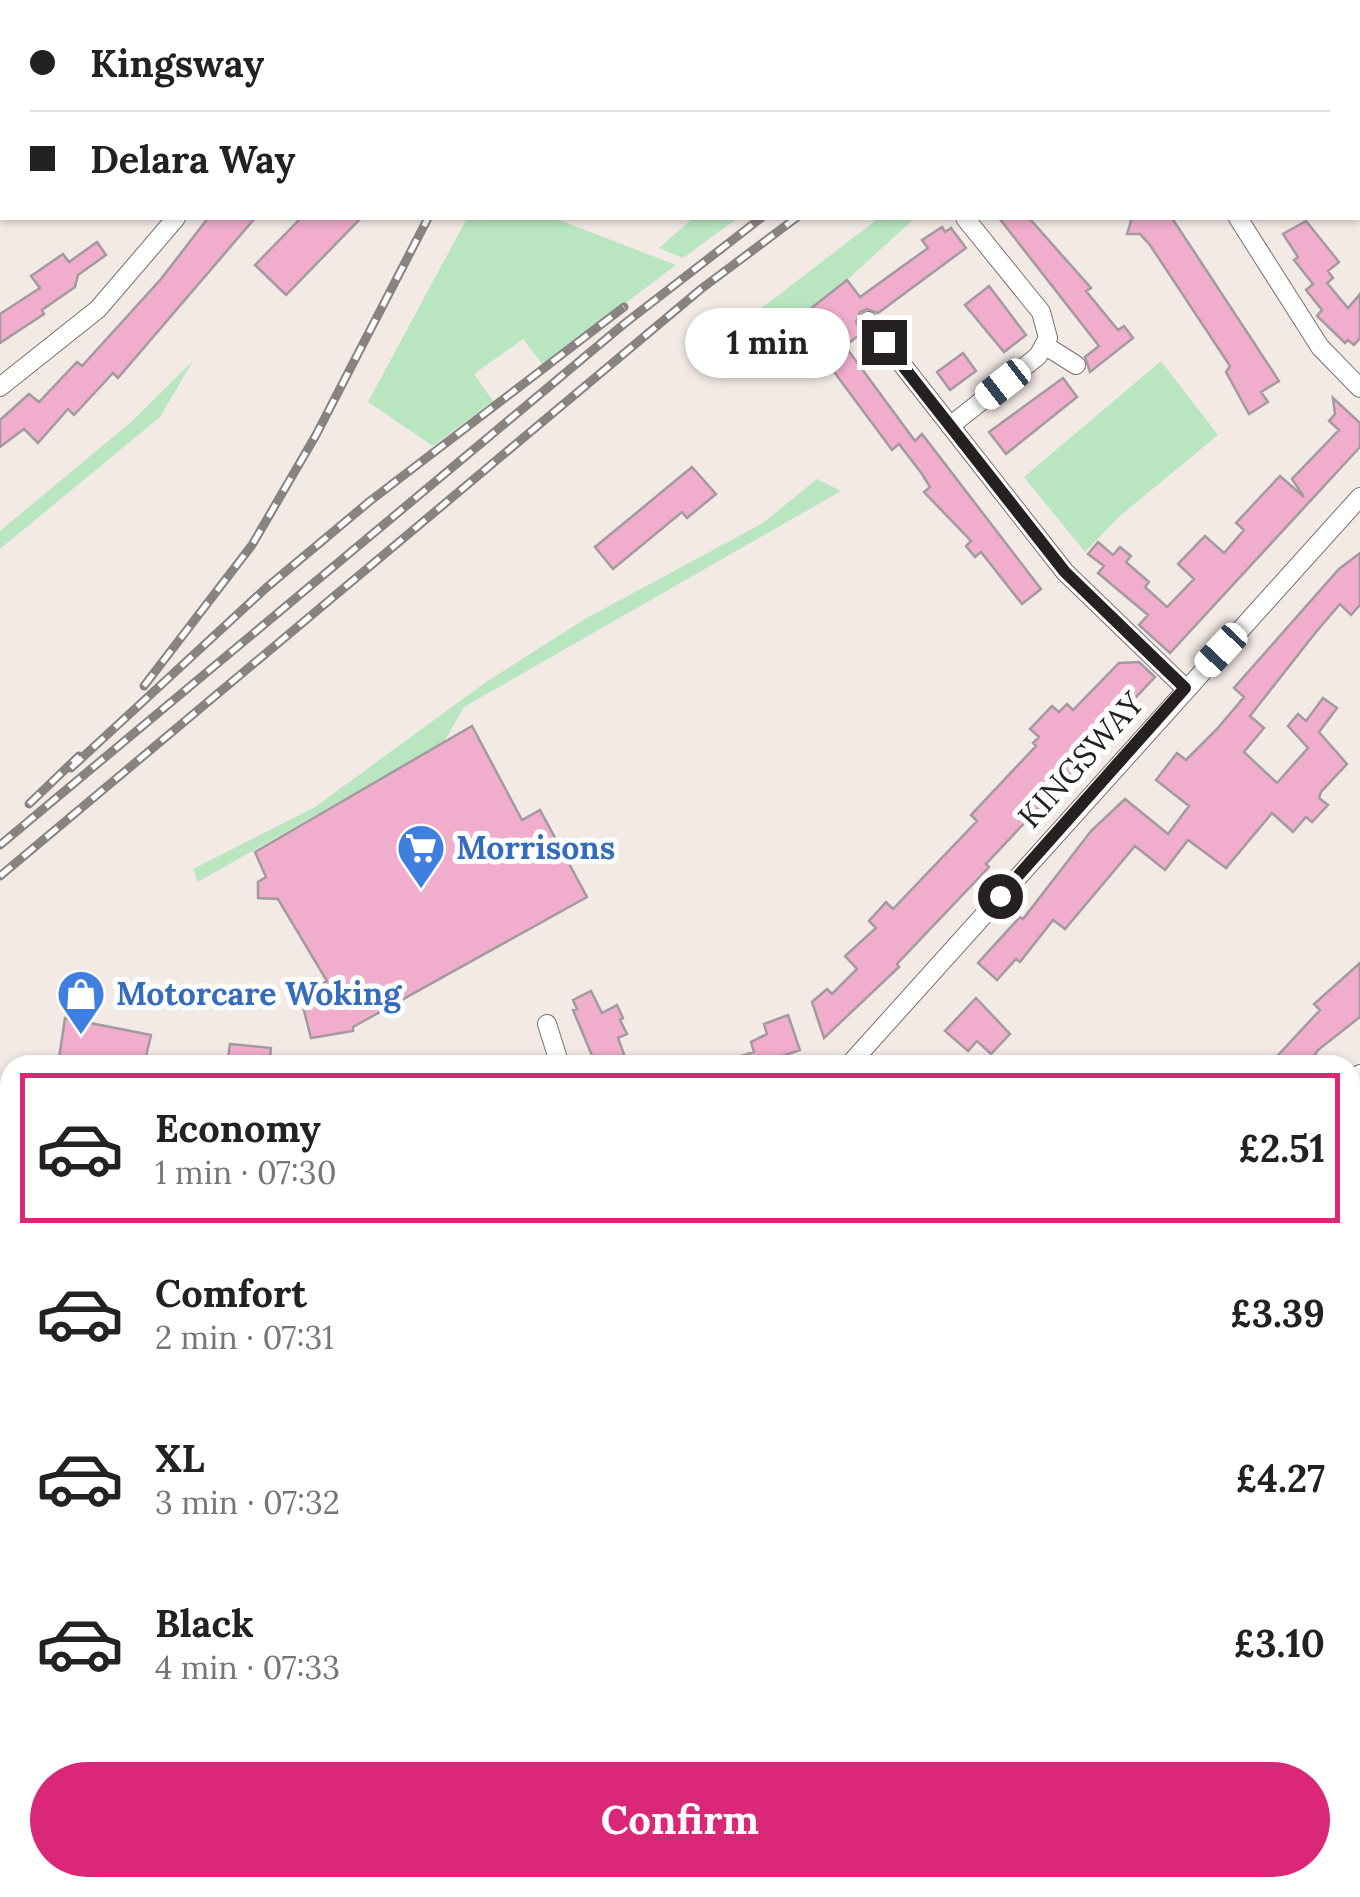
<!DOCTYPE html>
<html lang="en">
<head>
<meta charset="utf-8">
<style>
  body { margin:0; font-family:Lora,serif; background:#f2f2f2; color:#222; height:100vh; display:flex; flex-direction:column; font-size:38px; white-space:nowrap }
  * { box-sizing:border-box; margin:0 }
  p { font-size:32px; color:#767676 }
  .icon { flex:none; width:55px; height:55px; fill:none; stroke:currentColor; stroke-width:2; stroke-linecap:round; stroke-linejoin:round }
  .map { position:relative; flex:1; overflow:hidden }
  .details { position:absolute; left:0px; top:1055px; width:1360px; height:842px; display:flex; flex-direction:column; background:#fff; border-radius:30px 30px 0 0; box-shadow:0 2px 8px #0004 }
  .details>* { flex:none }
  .banner { position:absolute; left:0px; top:0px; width:1360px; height:220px; box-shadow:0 2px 8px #0004; display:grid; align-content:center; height:220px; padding:0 30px; background:#fff }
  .end { position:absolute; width:45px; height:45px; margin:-22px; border:12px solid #242120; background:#fff; box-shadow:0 0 0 5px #fff }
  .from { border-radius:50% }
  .bubble { position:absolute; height:70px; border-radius:35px; background:#fff; box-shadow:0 2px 8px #0004; font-size:32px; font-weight:700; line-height:70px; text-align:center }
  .car { position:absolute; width:30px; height:60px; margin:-30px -15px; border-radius:12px; box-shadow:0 0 8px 2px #0007; background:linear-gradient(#fff 24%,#345 0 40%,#fff 0 76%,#345 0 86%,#fff 0) }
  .banner b { display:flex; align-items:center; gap:35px; height:95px; font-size:38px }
  .banner b+b { border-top:2px solid #e0e0e0 }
  .banner i { width:25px; height:25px; background:#222 }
  ul { padding:18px 0 0; list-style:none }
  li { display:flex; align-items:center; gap:30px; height:150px; margin:0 20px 15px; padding:0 10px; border:5px solid transparent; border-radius:0px }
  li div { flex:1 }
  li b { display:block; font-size:38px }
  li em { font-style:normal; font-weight:700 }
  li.on { border-color:#db2777 }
  li>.icon { width:90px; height:90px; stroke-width:1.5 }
  .primary-button { display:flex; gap:20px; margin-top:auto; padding:20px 30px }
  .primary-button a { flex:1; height:115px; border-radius:60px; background:#db2777; color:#fff; font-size:40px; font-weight:700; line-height:115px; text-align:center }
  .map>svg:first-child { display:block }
</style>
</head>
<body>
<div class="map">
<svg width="1360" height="1897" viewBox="0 0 1360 1897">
  <rect width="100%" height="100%" fill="#f3eae6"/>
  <path fill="#b9e6c1" d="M467,218h87l122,47 -133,100 -20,-26 -49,35 19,27 -60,45 -65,-44z
    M693,218h45l-55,40 -24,-10z
    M879,218h36l-68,62 -74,56 -18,-23z
    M193,361l-33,56 -160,132v-18l131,-109z
    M1161,361l57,74 -97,80 -36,37 -61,-75z
    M817,479l24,12 -377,216 -20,35 -246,140 -5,-13 122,-62 171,-125 99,-63 178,-96z
    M1176,1888h170l9,9h-213z"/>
  <path fill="#f0adcc" stroke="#a39a9e" stroke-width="2.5" d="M208,218h47l-137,160 -5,-5 -39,42 -6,-6 -30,34 -14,-14 -24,18v-27l29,-26 10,8 38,-40 5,4 79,-87z
    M301,218h60l-75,77 -31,-30z
    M999,218h30l62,70 -5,3 32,39 6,-4 9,12 -43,34 -5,-15 14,-11z
    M1132,218h40l107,163 -18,11 7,10 -19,12 -23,-42 4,-6 -80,-121 -10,-11h-13z
    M1306,221l33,41 -11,9 5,7 -6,5 21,25 12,-14v44l-6,7 -6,-5 -3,3 -28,-27 5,-6 -16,-20 7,-6 -19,-24 4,-3 -15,-23z
    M942,227l3,5 6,-4 15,20 -88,65 -11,-4 -7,3 -4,10 6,11 -17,13 70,95 7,-7 119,155 -19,15 -41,-52 -6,5 -9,-11 5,-5 -47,-49 6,-5 -8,-13 -23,-30 -7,6 -66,-89 -20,15 -30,-40 71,-56 13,17 68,-49 -6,-8z
    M97,242l9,13 -28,20 -3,12 -33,23 2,4 -44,29v-29l40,-26 -9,-12 32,-22 6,8z
    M989,286l37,49 -22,17 -39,-47z
    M963,353l13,18 -26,19 -13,-18z
    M1063,378l14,19 -71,57 -17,-22z
    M1333,398l27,25v24l-190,206 -31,-28 9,-10 -50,-42 6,-7 -16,-12 10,-12 15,13 7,-8 11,9 -5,6 23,20 -4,5 22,20 27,-28 -16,-15 27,-28 19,17 20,-23 -8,-7 44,-47 24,21 -12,-18 47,-49 -10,-9 6,-7z
    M692,467l24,27 -29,24 -5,-6 -69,57 -18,-22z
    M1360,553v52l-9,10 -11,-11 -24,28 -66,84 14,12 -20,24 33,31 31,-35 -20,-22 10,-12 8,7 17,-23 14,10 -18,24 28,32 -26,28 -2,6 9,7 -16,17 -6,-5 -13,15 -21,-19 -46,55 -38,-28 -23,30 -30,-24 -70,83 -12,-9 -33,42 -4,-3 -19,21 -19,-17 42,-46 3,2 68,-88 34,-32 43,35 21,-28 -33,-26 21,-27 9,7 31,-31 27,-32 -10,-9 105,-119z
    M1139,662l16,15 -75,79 3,2 -22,26 -75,80 3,3 -92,97 2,3 -75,71 -12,-36 15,-13 5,5 25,-25 -12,-13 31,-28 -7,-7 17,-19 7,7 84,-88 -6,-6 65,-69 -3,-3 6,-6 -9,-8 22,-23 7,6 8,-8 6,6 46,-47z
    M472,726l50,94 18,-10 47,87 -234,130v4l-42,7 -11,-43 27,-14 -49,-82 -20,-1v-16l8,-5 -11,-25z
    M1360,963v54l-42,33 -10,15h-39l51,-55 -6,-6z
    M591,991l11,22 15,-8 6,13 -3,2 7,14 -9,4 10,27h-32l-23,-55 4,-1 -4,-9z
    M976,998l34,36 -19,20 -14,-13 -9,10 -23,-20z
    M788,1015l12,35 -32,11 2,4h-45l-1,-4 30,-9 -3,-10 16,-8 -3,-10z
    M65,1018l86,17 -7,30h-86z
    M230,1044l41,4 -2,17h-42z"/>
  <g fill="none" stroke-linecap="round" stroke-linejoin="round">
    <g stroke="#7a716e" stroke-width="20">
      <path id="street" d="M32,0l3,2
        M98,0l3,2
        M794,0l9,2
        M17,2l2,-2
        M326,2l2,-2
        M729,2v-2
        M0,24l2,-3
        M1358,65l2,-1
        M1238,218l82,129 40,41
        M868,321l197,251 120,116
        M1046,346l30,19
        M0,387l98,-78 78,-91
        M950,426l88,-70 10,-18 -7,-26 -76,-94
        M547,1024l13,41
        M849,1065l511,-568
        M1350,1081l10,-7
        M0,1284l10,3
        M1350,1350l10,-5
        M0,1469l10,-3
        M0,1619l10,14
        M1350,1789l10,-2
        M0,1821l10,-5
        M0,1884l13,13
        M908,1888l2,9
        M46,1897l7,-4
        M998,1897l30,-9"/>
    </g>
    <g stroke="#7a716e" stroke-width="32">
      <path id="primary" d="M1350,1551l10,-2
        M412,1897l13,-9"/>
    </g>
    <use href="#street" stroke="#fff" stroke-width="18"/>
    <use href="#primary" stroke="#fff" stroke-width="30"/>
    <g stroke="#888280" stroke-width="9">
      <path id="rail" d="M535,2l1,-2
        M1057,2l4,-2
        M1093,2l4,-2
        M144,686l108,-141 64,-110 112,-217
        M71,768l195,-180 104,-87 254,-194
        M29,804l50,-48
        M0,845l624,-521 137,-106
        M0,876l701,-587 95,-71"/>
    </g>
    <use href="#rail" stroke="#fff" stroke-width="5" stroke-dasharray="15" stroke-linecap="butt"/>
  </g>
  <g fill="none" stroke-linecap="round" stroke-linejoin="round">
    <path stroke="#242120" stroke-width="12" d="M884,342l181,230 120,116 -185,208"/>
  </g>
  <defs>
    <g id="supermarket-pin" transform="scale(2.5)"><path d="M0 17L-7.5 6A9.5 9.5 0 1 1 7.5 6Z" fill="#3f7fe0" stroke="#fff"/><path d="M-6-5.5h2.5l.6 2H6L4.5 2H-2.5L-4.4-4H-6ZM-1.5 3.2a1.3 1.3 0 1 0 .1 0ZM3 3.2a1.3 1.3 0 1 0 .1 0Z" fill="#fff"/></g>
    <g id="shop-pin" transform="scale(2.5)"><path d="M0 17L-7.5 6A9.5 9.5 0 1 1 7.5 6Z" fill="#3f7fe0" stroke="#fff"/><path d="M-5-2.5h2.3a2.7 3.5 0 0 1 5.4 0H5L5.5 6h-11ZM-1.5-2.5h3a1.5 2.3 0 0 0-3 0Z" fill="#fff"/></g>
  </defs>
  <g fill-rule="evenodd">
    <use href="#supermarket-pin" x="421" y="848"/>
    <use href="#shop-pin" x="81" y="994"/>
  </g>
  <g text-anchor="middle" stroke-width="10" stroke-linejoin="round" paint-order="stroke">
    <g font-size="32" fill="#242120" stroke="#fff">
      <text transform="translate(1081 760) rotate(-48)" y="11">KINGSWAY</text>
    </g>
    <g font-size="32" font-weight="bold" fill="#366cbe" stroke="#fff" text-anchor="start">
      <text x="456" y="859">Morrisons</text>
      <text x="116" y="1005">Motorcare Woking</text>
    </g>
  </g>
</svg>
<i class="end from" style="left:1000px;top:896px"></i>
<i class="end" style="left:884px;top:342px"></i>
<div class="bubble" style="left:685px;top:308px;width:165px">1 min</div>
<i class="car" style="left:1003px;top:384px;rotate:232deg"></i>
<i class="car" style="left:1221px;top:650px;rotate:223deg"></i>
<div class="banner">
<b><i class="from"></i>Kingsway</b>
<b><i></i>Delara Way</b>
</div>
<section class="details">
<ul>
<li class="on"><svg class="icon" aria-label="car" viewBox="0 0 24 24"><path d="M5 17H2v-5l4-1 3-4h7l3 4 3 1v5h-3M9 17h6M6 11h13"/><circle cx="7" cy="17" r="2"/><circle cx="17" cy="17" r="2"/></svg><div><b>Economy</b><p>1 min · 07:30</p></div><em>£2.51</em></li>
<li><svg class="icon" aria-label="car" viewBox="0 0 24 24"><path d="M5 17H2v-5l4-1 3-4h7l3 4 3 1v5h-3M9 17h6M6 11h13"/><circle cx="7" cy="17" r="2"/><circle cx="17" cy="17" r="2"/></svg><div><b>Comfort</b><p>2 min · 07:31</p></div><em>£3.39</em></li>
<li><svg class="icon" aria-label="car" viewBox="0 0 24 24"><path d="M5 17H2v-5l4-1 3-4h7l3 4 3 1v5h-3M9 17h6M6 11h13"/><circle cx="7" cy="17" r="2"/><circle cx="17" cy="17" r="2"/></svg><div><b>XL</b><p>3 min · 07:32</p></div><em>£4.27</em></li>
<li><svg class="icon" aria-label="car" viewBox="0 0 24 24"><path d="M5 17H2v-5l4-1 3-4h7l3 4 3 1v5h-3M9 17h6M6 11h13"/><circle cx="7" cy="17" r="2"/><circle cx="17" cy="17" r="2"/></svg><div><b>Black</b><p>4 min · 07:33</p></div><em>£3.10</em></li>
</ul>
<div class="primary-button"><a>Confirm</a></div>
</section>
</div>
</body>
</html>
